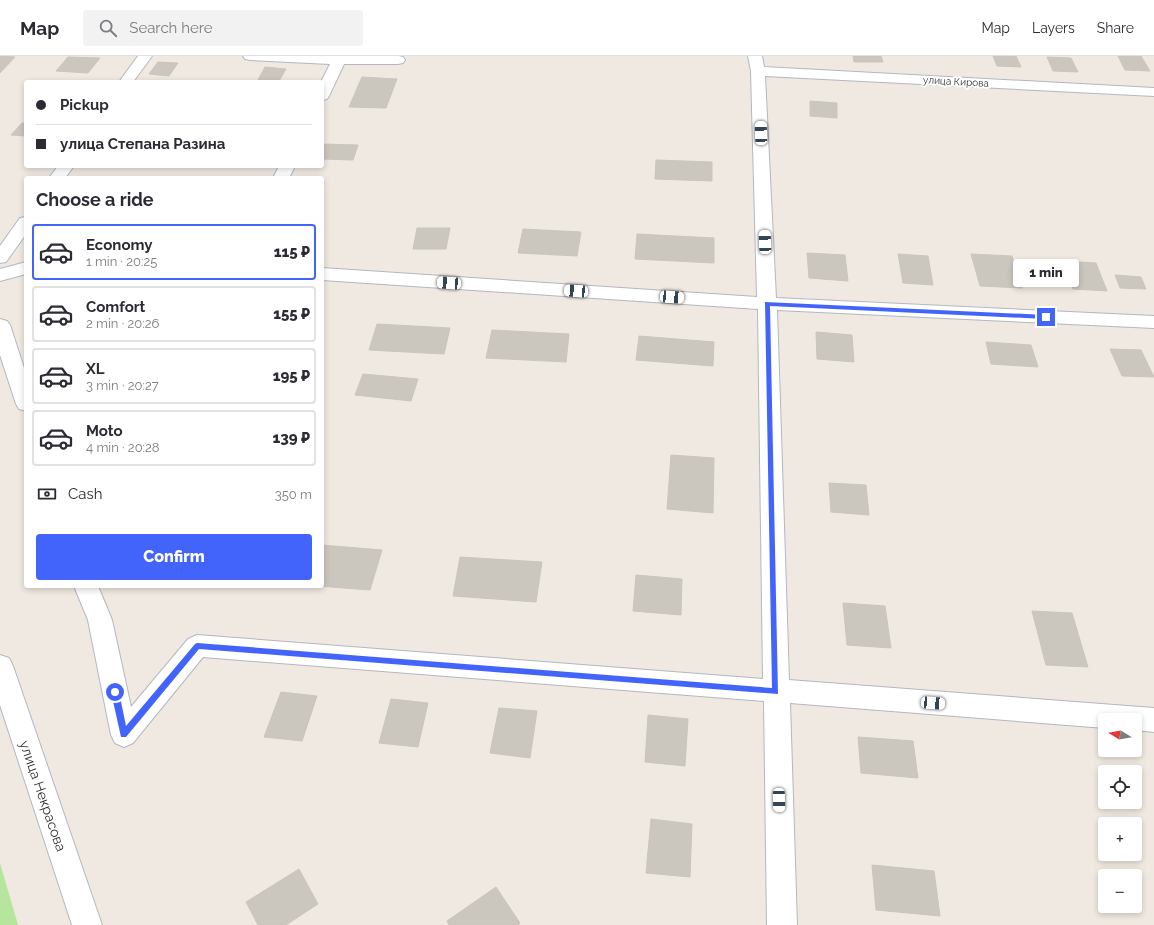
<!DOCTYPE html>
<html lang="en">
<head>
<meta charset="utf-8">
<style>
  body { margin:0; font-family:Raleway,sans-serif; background:#f2f2f3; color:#2b2b33; height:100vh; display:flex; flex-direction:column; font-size:15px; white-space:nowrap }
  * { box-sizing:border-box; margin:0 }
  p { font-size:13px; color:#7c7c81 }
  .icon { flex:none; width:22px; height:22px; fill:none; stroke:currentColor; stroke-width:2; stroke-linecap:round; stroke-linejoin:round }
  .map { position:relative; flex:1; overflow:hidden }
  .side { position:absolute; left:24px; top:120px; width:300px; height:412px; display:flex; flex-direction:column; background:#fff; border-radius:4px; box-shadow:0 2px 6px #0003 }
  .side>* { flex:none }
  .guide { position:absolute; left:24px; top:24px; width:300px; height:88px; border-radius:4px; box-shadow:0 2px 6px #0003; display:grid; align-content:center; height:88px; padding:0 12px; background:#fff }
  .needle { width:26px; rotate:281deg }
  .controls { position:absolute; left:1098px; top:657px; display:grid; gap:8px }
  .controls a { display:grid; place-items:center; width:44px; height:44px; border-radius:4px; background:#fff; box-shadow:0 2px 6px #0003; font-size:20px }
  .end { position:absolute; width:18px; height:18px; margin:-9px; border:5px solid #4264fb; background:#fff; box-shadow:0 0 0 2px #fff }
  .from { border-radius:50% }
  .bubble { position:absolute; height:28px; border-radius:4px; background:#fff; box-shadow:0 2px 6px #0003; font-size:13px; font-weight:800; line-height:28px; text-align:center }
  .car { position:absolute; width:12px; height:24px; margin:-12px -6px; border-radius:5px; box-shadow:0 0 3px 1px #0007; background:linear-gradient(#fff 24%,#345 0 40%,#fff 0 76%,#345 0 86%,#fff 0) }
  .guide b { display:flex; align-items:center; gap:14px; height:38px; font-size:15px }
  .guide b+b { border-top:1px solid #e1e1e2 }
  .guide i { width:10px; height:10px; background:#2b2b33 }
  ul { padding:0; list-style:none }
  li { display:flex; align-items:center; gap:12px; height:56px; margin:0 8px 6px; padding:0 4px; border:2px solid #e1e1e2; border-radius:4px }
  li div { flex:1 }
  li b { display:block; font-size:15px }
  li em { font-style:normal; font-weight:800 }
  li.selected { border-color:#4264fb }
  li>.icon { width:36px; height:36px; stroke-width:1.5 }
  h2 { padding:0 12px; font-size:18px; line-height:48px }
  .pay { display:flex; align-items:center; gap:10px; height:44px; padding:0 12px; font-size:15px }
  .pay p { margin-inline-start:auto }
  .action { display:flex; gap:8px; margin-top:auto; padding:8px 12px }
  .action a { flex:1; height:46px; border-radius:4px; background:#4264fb; color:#fff; font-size:16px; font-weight:800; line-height:46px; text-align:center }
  header { display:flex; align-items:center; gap:24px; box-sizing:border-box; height:56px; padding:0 20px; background:#fff; border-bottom:1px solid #e1e1e2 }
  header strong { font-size:19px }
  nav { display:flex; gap:22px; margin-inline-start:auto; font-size:14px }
  .search { width:280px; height:36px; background:#f2f2f3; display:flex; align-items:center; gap:10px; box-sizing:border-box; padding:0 14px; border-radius:4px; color:#7c7c81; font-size:15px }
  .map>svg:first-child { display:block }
</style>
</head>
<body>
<header>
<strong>Map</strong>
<div class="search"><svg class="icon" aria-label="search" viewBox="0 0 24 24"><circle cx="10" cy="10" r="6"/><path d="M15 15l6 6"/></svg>Search here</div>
<nav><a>Map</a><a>Layers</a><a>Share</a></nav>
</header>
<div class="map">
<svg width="1154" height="869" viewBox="0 0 1154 869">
  <rect width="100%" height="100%" fill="#efe9e1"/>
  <path fill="#b6e59e" d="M0,807l18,62h-18z"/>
  <path fill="#cbc7bf" stroke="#cbc5ba" d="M0,0l15,1 -15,16z
    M853,0h28l2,6h-29z
    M993,0h23l5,11 -24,-1z
    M1118,0h23l9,15 -25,-1z
    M68,1l32,1 -12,15 -32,-2z
    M1047,1l24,1 7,14 -25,-1z
    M158,6l20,1 -9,13 -20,-2z
    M265,11l21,2 -7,12 -21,-1z
    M362,21l35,2 -11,29 -37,-1z
    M810,45l27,2v15l-27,-2z
    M22,67h4v13l-15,-1z
    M322,88l36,1 -5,15 -31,-1z
    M656,104l56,2v19l-57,-2z
    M417,172h33l-4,21h-33z
    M523,173l58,3 -4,24 -59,-3z
    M637,178l77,4v25l-79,-4z
    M807,197l38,2 3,26 -39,-3z
    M898,198l30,2 5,29 -30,-2z
    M971,198l41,2 10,32 -42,-2z
    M1063,205l33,2 11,28 -34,-2z
    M1115,219l26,2 5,12 -26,-1z
    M377,268l73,4 -6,26 -75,-4z
    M492,274l77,4 -3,28 -80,-4z
    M816,276l36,3 2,27 -37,-3z
    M639,280l75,6 -1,24 -77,-6z
    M986,286l45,3 7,22 -47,-3z
    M1110,293l31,1 13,27 -32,-1z
    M363,318l55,5 -7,22 -56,-6z
    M671,399l43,3 -1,55 -46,-4z
    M829,427l37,2 3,30 -38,-3z
    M322,489l60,5 -12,40 -52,-4h4z
    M460,501l82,5 -6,40 -83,-6z
    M636,519l46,4 -1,36 -48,-4z
    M843,547l42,3 6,42 -44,-3z
    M1032,555l40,2 16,54 -42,-2z
    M281,636l36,4 -15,45 -38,-4z
    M391,643l37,4 -10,44 -39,-4z
    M499,652l38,3 -7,47 -40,-5z
    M648,659l40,4 -3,47 -40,-4z
    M858,681l55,4 5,37 -57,-5z
    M651,763l41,5 -2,53 -44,-4z
    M872,809l62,6 6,45 -64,-6z
    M299,813l19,35 -32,21h-28l-12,-23z
    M496,831l24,36 -2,2h-69l-2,-4z"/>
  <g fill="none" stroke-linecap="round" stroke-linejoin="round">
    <g stroke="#b4b7c1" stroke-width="2">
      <path id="minor" d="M138,0h14l-19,26h-14z
        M243,0h156l4,1 2,3 -2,3 -5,1h-54l-15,32 -2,3 -5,1 -1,-18 9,-18 -80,-4 -5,-1z
        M748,0h14l2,11 390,21v8l-389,-20 11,222 378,18v12l-377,-18 12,370 365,28v24l-19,-2v-10h-30v8l-315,-25 7,222h-30l-3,-224 -561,-44 -70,86 -9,4 -9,-4 -4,-8 -23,-115 -14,-34h24l14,34 19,87 57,-68 9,-4 566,44 -5,-370 -436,-29v-12l435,29 -6,-226z
        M58,110h16l-9,12h-16z
        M279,110h16l-6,12h-16z
        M26,161v17l-20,28 -6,1v-17l20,-28z
        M26,206v12l-26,7v-12z
        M0,263l7,2 3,4 16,49v37l-7,-2 -3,-5 -16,-49z
        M0,599l9,3 4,8 89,259h-30l-72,-220z"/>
    </g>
    <use href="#minor" fill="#fff" fill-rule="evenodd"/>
  </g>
  <path fill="#4264fb" d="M765,246l281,13 2,2 -2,2 -276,-13 8,388 -579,-45 -73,88h-5l-10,-45 1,-2h5l2,2 7,34 69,-82 2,-1 575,45z"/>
  <g text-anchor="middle" stroke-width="4" stroke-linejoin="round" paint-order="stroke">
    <g font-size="10" fill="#2e2e2e" stroke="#fff">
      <text transform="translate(956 25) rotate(3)" y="4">улица Кирова</text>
    </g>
    <g font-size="14" fill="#2e2e2e" stroke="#fff">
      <text transform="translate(43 740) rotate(71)" y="5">улица Некрасова</text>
    </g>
  </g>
</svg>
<div class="controls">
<a><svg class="needle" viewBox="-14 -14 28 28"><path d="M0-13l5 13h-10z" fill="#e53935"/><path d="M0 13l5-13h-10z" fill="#7c7c81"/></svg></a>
<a><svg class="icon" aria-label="locate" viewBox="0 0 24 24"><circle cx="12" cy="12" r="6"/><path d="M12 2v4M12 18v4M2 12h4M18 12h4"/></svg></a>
<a>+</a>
<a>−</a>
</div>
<i class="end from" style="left:115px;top:636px"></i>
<i class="end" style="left:1046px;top:261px"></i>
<div class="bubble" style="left:1013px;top:203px;width:66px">1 min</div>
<i class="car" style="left:761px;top:77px;rotate:358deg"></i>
<i class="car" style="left:765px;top:186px;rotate:358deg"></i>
<i class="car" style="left:449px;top:227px;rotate:274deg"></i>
<i class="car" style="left:576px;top:235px;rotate:274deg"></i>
<i class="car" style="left:672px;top:241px;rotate:94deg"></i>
<i class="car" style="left:933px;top:647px;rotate:94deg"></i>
<i class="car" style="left:779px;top:744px;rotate:179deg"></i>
<div class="guide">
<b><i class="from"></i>Pickup</b>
<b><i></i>улица Степана Разина</b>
</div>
<section class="side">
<h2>Choose a ride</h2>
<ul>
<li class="selected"><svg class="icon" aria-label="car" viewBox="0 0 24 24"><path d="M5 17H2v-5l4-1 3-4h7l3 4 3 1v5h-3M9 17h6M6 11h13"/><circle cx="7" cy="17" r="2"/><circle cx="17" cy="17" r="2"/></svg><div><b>Economy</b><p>1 min · 20:25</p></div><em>115 ₽</em></li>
<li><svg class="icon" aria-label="car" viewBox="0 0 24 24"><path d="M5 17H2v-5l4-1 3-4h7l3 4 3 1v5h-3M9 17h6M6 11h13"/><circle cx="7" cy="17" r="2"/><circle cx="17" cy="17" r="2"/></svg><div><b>Comfort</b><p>2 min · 20:26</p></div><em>155 ₽</em></li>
<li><svg class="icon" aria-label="car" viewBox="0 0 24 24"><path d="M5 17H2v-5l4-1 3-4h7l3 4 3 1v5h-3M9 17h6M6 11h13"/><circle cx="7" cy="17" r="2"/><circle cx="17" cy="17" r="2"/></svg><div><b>XL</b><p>3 min · 20:27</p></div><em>195 ₽</em></li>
<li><svg class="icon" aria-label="car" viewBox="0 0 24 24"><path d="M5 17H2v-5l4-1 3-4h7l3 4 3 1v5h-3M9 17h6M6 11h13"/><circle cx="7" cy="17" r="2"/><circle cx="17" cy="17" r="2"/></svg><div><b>Moto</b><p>4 min · 20:28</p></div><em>139 ₽</em></li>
</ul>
<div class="pay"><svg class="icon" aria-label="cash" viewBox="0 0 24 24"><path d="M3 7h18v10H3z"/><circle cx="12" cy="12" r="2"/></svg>Cash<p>350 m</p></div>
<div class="action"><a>Confirm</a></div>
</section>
</div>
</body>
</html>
